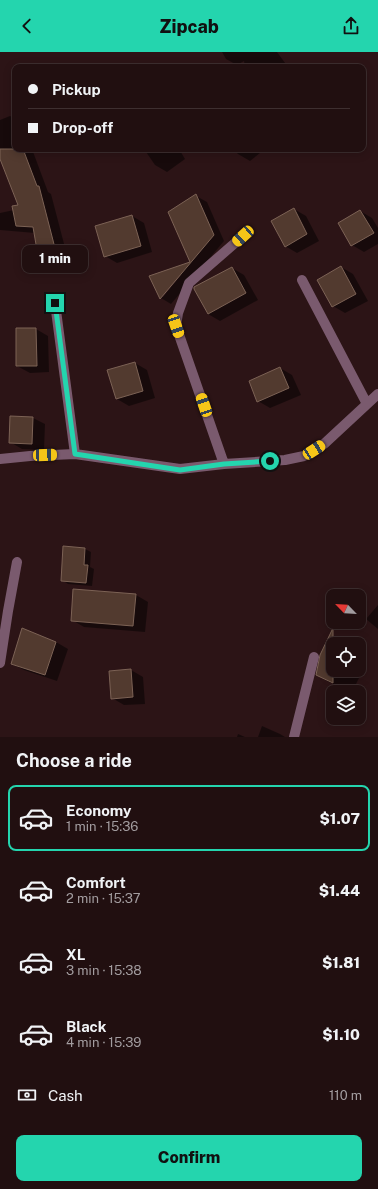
<!DOCTYPE html>
<html lang="en">
<head>
<meta charset="utf-8">
<style>
  body { margin:0; font-family:"Public Sans",sans-serif; background:#2d1d1e; color:#f1f3f6; height:100vh; display:flex; flex-direction:column; font-size:15px; white-space:nowrap }
  * { box-sizing:border-box; margin:0 }
  p { font-size:13px; color:#a29c9f }
  .icon { flex:none; width:22px; height:22px; fill:none; stroke:currentColor; stroke-width:2; stroke-linecap:round; stroke-linejoin:round }
  .map { position:relative; height:685px; overflow:hidden }
  .panel { display:flex; flex-direction:column; background:#210f10; flex:1 }
  .panel>* { flex:none }
  .top-card { position:absolute; left:12px; top:12px; width:354px; height:88px; border-radius:8px; box-shadow:0 2px 10px #0003,0 0 0 1px #3e2f30; display:grid; align-content:center; height:88px; padding:0 16px; background:#210f10 }
  .needle { width:26px; rotate:295deg }
  .fabs { position:absolute; left:326px; top:537px; display:grid; gap:8px }
  .fabs a { display:grid; place-items:center; width:40px; height:40px; border-radius:8px; background:#210f10; box-shadow:0 2px 10px #0003,0 0 0 1px #3e2f30; font-size:20px }
  .end { position:absolute; width:18px; height:18px; margin:-9px; border:5px solid #24d5ae; background:#111; box-shadow:0 0 0 2px #111 }
  .from { border-radius:50% }
  .bubble { position:absolute; height:28px; border-radius:8px; background:#210f10; box-shadow:0 2px 10px #0003,0 0 0 1px #3e2f30; font-size:13px; font-weight:800; line-height:28px; text-align:center }
  .car { position:absolute; width:12px; height:24px; margin:-12px -6px; border-radius:5px; box-shadow:0 0 3px 1px #0007; background:linear-gradient(#f5c518 24%,#345 0 40%,#f5c518 0 76%,#345 0 86%,#f5c518 0) }
  .top-card b { display:flex; align-items:center; gap:14px; height:38px; font-size:15px }
  .top-card b+b { border-top:1px solid #3e2f30 }
  .top-card i { width:10px; height:10px; background:#f1f3f6 }
  ul { padding:0; list-style:none }
  li { display:flex; align-items:center; gap:12px; height:66px; margin:0 8px 6px; padding:0 8px; border:2px solid transparent; border-radius:8px }
  li div { flex:1 }
  li b { display:block; font-size:15px }
  li em { font-style:normal; font-weight:800 }
  li.on { border-color:#24d5ae }
  li>.icon { width:36px; height:36px; stroke-width:1.5 }
  h2 { padding:0 16px; font-size:18px; line-height:48px }
  .pay { display:flex; align-items:center; gap:10px; height:44px; padding:0 16px; font-size:15px }
  .pay p { margin-inline-start:auto }
  .button { display:flex; gap:8px; margin-top:auto; padding:8px 16px }
  .button a { flex:1; height:46px; border-radius:8px; background:#24d5ae; color:#111; font-size:16px; font-weight:800; line-height:46px; text-align:center }
  header { display:flex; justify-content:space-between; align-items:center; height:52px; padding:0 16px; background:#24d5ae; color:#111; font-size:18px; font-weight:800 }
  .map>svg:first-child { display:block }
</style>
</head>
<body>
<header><svg class="icon" aria-label="back" viewBox="0 0 24 24"><path d="M15 5l-7 7 7 7"/></svg>Zipcab<svg class="icon" aria-label="share" viewBox="0 0 24 24"><path d="M12 15V3M7 8l5-5 5 5M5 13v7h14v-7"/></svg></header>
<div class="map">
<svg width="378" height="685" viewBox="0 0 378 685">
  <rect width="100%" height="100%" fill="#2c1416"/>
  <path fill="#0007" fill-rule="evenodd" d="M222,0h55l11,15h-43l-1,-6 -7,4 -11,-6z
    M10,64l5,3v30h17l16,43 3,2 17,65 -17,4 -12,-7 -4,-23 -35,-3v-17l14,-3 5,-4 -19,-50v-36z
    M144,97h35l6,10 -18,13 -12,-7z
    M233,97h32l-15,12 -12,-7z
    M196,144l11,6 17,39 -53,63 -10,-6 -11,-22 41,-13 -22,-50zM179,223h2l-18,22 -2,-1z
    M294,157l12,7 13,25 -22,12 -12,-7z
    M360,159l12,7 6,10v16l-14,8 -12,-7z
    M132,164l12,7 8,29 -35,11 -12,-7z
    M341,215l12,7 15,27 -23,12 -12,-7z
    M232,216l12,7 14,25 -38,21 -12,-7z
    M36,277l12,7 1,36 -19,1 -13,-7z
    M135,311l12,7 8,28 -26,8 -12,-7z
    M280,316l12,7 9,20 -31,13 -12,-7z
    M33,366l12,6 -1,26 -22,-1 -12,-7z
    M64,495l21,2 6,3 -1,15 4,2 -2,17 -24,-2 -6,-4z
    M136,543l12,7 -3,30 -61,-5 -12,-7z
    M378,553v24l-12,-10z
    M56,590l12,7 -11,32 -33,-11 -12,-6z
    M333,598v20h26v-8l6,4 -13,26 -23,-10 -12,-7z
    M131,618l12,7 2,27 -21,1 -12,-7z
    M262,674l18,8 5,3h-27z
    M238,682l7,3h-8z"/>
  <path fill="#523a2f" stroke="#7c6255" d="M0,97h23l14,37h2l17,66 -18,4 -5,-29 -17,-1 -4,-20 6,-1 -18,-46z
    M196,142l18,41 -54,64 -11,-23 41,-14 -22,-50z
    M294,156l13,26 -22,13 -14,-26z
    M360,158l14,23 -23,13 -13,-23z
    M132,163l9,31 -37,11 -9,-31z
    M341,214l15,28 -24,13 -15,-27z
    M232,215l14,26 -38,21 -14,-25v-2z
    M16,276h20l1,38h-21z
    M135,310l8,29 -27,8 -9,-29z
    M280,315l9,21 -32,14 -8,-21z
    M10,364l23,1 -1,27 -23,-1z
    M63,494l22,2 -1,17h4l-2,18 -25,-2z
    M73,537l63,5 -3,32 -62,-5z
    M22,576l34,14 -11,33 -34,-11z
    M333,576v55l-17,-8 4,-20z
    M131,617l2,28 -22,2 -2,-28z"/>
  <g fill="none" stroke-linecap="round" stroke-linejoin="round">
    <path stroke="#7a5a6e" stroke-width="10" d="M302,228l65,124
      M55,251l20,151
      M0,407l30,-3 45,-2 105,15 44,-5 61,-4 19,-4 20,-12 54,-50
      M224,412l-48,-138 2,-13 11,-30 54,-47
      M0,611l8,-52 9,-49
      M294,685l20,-80"/>
  </g>
  <g fill="none" stroke-linecap="round" stroke-linejoin="round">
    <path stroke="#24d5ae" stroke-width="5" d="M55,251l20,151 105,16 44,-6 46,-3"/>
  </g>
</svg>
<div class="fabs">
<a><svg class="needle" viewBox="-14 -14 28 28"><path d="M0-13l5 13h-10z" fill="#e53935"/><path d="M0 13l5-13h-10z" fill="#a29c9f"/></svg></a>
<a><svg class="icon" aria-label="locate" viewBox="0 0 24 24"><circle cx="12" cy="12" r="6"/><path d="M12 2v4M12 18v4M2 12h4M18 12h4"/></svg></a>
<a><svg class="icon" aria-label="layers" viewBox="0 0 24 24"><path d="M12 4l9 5-9 5-9-5zM3 14l9 5 9-5"/></svg></a>
</div>
<i class="end from" style="left:270px;top:409px"></i>
<i class="end" style="left:55px;top:251px"></i>
<div class="bubble" style="left:22px;top:193px;width:66px">1 min</div>
<i class="car" style="left:243px;top:184px;rotate:228deg"></i>
<i class="car" style="left:176px;top:274px;rotate:161deg"></i>
<i class="car" style="left:204px;top:353px;rotate:341deg"></i>
<i class="car" style="left:314px;top:398px;rotate:57deg"></i>
<i class="car" style="left:45px;top:403px;rotate:88deg"></i>
<div class="top-card">
<b><i class="from"></i>Pickup</b>
<b><i></i>Drop-off</b>
</div>
</div>
<section class="panel">
<h2>Choose a ride</h2>
<ul>
<li class="on"><svg class="icon" aria-label="car" viewBox="0 0 24 24"><path d="M5 17H2v-5l4-1 3-4h7l3 4 3 1v5h-3M9 17h6M6 11h13"/><circle cx="7" cy="17" r="2"/><circle cx="17" cy="17" r="2"/></svg><div><b>Economy</b><p>1 min · 15:36</p></div><em>$1.07</em></li>
<li><svg class="icon" aria-label="car" viewBox="0 0 24 24"><path d="M5 17H2v-5l4-1 3-4h7l3 4 3 1v5h-3M9 17h6M6 11h13"/><circle cx="7" cy="17" r="2"/><circle cx="17" cy="17" r="2"/></svg><div><b>Comfort</b><p>2 min · 15:37</p></div><em>$1.44</em></li>
<li><svg class="icon" aria-label="car" viewBox="0 0 24 24"><path d="M5 17H2v-5l4-1 3-4h7l3 4 3 1v5h-3M9 17h6M6 11h13"/><circle cx="7" cy="17" r="2"/><circle cx="17" cy="17" r="2"/></svg><div><b>XL</b><p>3 min · 15:38</p></div><em>$1.81</em></li>
<li><svg class="icon" aria-label="car" viewBox="0 0 24 24"><path d="M5 17H2v-5l4-1 3-4h7l3 4 3 1v5h-3M9 17h6M6 11h13"/><circle cx="7" cy="17" r="2"/><circle cx="17" cy="17" r="2"/></svg><div><b>Black</b><p>4 min · 15:39</p></div><em>$1.10</em></li>
</ul>
<div class="pay"><svg class="icon" aria-label="cash" viewBox="0 0 24 24"><path d="M3 7h18v10H3z"/><circle cx="12" cy="12" r="2"/></svg>Cash<p>110 m</p></div>
<div class="button"><a>Confirm</a></div>
</section>
</body>
</html>
